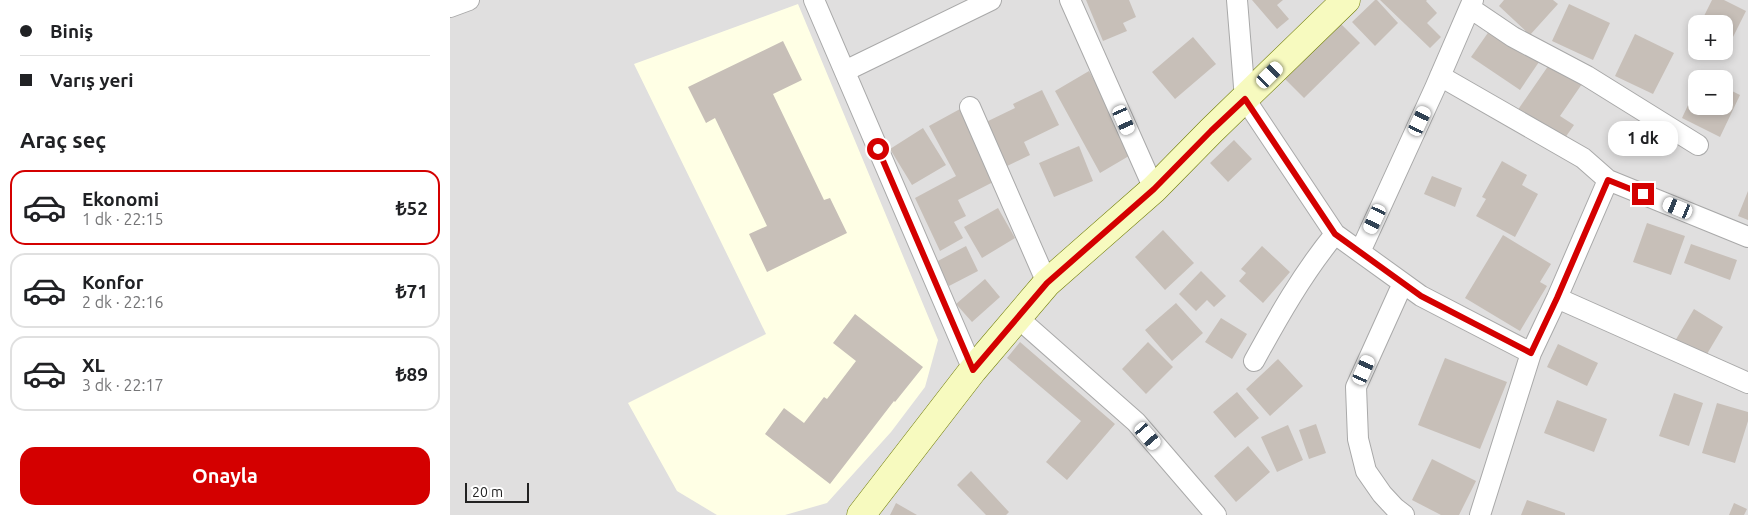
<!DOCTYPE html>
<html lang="tr">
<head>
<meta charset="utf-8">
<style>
  body { margin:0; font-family:Ubuntu,sans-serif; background:#f6f6f6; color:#202124; height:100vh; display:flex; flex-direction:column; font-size:19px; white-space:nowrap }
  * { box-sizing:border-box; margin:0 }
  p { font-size:16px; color:#757577 }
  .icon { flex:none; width:28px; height:28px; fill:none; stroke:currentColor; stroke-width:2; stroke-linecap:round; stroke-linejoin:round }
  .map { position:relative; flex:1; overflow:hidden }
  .panel { display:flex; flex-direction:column; background:#fff; width:450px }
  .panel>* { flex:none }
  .banner { display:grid; align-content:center; height:110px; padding:0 20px; background:#fff }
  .controls { position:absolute; left:1238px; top:15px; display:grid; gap:10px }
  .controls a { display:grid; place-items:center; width:45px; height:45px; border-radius:10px; background:#fff; box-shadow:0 2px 8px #0003; font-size:25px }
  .scale { position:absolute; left:15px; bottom:12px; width:64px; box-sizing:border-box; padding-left:5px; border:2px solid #222; border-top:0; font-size:14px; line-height:18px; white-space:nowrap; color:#222; -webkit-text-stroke:4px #fff; paint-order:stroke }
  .end { position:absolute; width:22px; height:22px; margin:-11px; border:6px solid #d40000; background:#fff; box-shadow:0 0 0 2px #fff }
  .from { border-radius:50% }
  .bubble { position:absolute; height:35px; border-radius:15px; background:#fff; box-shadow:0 2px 8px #0003; font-size:16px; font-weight:700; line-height:35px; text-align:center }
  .car { position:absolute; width:15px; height:30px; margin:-15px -8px; border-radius:6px; box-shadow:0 0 4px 1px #0007; background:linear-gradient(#fff 24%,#345 0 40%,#fff 0 76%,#345 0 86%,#fff 0) }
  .banner b { display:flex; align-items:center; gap:18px; height:48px; font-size:19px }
  .banner b+b { border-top:1px solid #e0e0e0 }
  .banner i { width:12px; height:12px; background:#202124 }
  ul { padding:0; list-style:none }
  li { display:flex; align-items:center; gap:15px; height:75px; margin:0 10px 8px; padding:0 10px; border:2px solid #e0e0e0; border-radius:15px }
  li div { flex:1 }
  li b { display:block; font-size:19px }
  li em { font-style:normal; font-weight:700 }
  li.selected { border-color:#d40000 }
  li>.icon { width:45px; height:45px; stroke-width:1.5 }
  h2 { padding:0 20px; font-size:22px; line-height:60px }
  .primary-button { display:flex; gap:10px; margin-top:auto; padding:10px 20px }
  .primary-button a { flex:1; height:58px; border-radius:15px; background:#d40000; color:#fff; font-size:20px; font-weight:700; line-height:58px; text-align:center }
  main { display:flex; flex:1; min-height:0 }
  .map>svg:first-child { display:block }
</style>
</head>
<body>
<main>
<section class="panel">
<div class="banner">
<b><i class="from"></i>Biniş</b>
<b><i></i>Varış yeri</b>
</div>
<h2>Araç seç</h2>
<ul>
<li class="selected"><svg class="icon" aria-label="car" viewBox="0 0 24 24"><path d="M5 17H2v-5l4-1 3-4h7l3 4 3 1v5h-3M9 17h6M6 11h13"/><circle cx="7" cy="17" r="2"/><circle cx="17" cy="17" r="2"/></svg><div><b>Ekonomi</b><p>1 dk · 22:15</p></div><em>₺52</em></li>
<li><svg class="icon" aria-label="car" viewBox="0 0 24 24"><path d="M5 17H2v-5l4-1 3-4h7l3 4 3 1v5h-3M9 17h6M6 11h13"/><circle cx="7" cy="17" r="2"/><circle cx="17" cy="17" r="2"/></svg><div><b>Konfor</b><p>2 dk · 22:16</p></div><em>₺71</em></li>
<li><svg class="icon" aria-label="car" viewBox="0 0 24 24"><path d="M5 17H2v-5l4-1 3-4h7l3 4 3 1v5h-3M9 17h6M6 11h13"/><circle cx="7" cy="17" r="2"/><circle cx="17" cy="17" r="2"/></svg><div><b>XL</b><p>3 dk · 22:17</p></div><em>₺89</em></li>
</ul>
<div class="primary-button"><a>Onayla</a></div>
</section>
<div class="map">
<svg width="1298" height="515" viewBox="0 0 1298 515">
  <rect width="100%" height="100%" fill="#f2efe9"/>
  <path fill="#e0dfdf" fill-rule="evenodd" d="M0,0h1298v515h-1298zM1246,24h28v27h-28zM1246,79h28v27h-28z"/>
  <path fill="#ffffe5" d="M348,4l140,336 -13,47 -34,45 -64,71 -42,12h-68l-40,-24 -49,-88 138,-69 -132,-270z"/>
  <path fill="#c7bfb8" d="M636,0h43l7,17 -13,6 4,8 -24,10z
    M802,0h31l-6,5 12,14 -12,10z
    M925,0h2l21,23 -23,23 -23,-24z
    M930,0h47l-1,1 11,12 -10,10 14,14 -11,11z
    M1054,0h49l5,4 -28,31 -31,-29z
    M1262,0h12l22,11 -19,38 -3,-2v-23h-24z
    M1119,4l41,19 -17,37 -41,-19z
    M890,23l20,20 -56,55 -20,-20z
    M1042,27l49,32 -21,31 -49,-33z
    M1185,34l39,19 -21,41 -38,-18z
    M743,37l23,27 -41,35 -23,-27z
    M333,41l19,39 -29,14 51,106 6,-2 17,35 -80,39 -18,-38 18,-8 -52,-108 -9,5 -18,-36z
    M1103,59l31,22 -24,35 14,9 -14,20 -45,-31z
    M639,71l45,82 -34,20 -45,-82z
    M1274,87l16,8 -20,42 -38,-19 14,-30v18h28z
    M592,90l17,35 -35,17 6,13 -25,12 -21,-44 31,-15 -2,-4z
    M510,109l37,71 -39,20 8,16 -12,6 9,16 -23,13 -25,-53 41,-22 -27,-50z
    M473,128l23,37 -34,20 -22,-36z
    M784,140l18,19 -24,23 -18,-19z
    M629,146l14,35 -39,16 -15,-34z
    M1052,161l25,14 -5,10 16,9 -23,43 -39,-21 10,-17 -4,-2z
    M982,176l30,12 -7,19 -31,-13z
    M1298,191v29l-10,-4z
    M548,208l17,30 -33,20 -18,-31z
    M1197,223l38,13 -14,39 -38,-13z
    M713,230l31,33 -29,27 -30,-33z
    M1053,235l48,29 -11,18 7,4 -27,45 -55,-33z
    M1241,244l46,16 -7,20 -46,-17z
    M516,246l12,25 -29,15 -13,-24z
    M812,246l28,26 -27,31 -24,-22 7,-8 -5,-4z
    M751,271l25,25 -12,11 -7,-7 -11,11 -17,-17z
    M535,279l15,18 -28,25 -16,-18z
    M726,303l27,30 -31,28 -27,-31z
    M1244,309l29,18 -19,32 -29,-18z
    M405,314l68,53 -28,35 -1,-1 -64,83 -65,-50 19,-26 20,15 20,-26 3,2 29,-38 -23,-18z
    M771,318l26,16 -15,25 -27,-17z
    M570,342l95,82 -48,56 -21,-18 35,-41 -74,-63z
    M698,342l25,25 -27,27 -24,-25z
    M1108,344l40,19 -11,23 -40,-19z
    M995,358l62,24 -27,67 -62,-24z
    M828,359l25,27 -33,30 -24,-27z
    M787,392l22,26 -24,20 -22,-26z
    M1224,393l29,10 -14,43 -30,-10z
    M1107,400l50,19 -13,33 -50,-19z
    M1267,403l31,9v9l-13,42 -33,-10z
    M866,424l10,29 -17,6 -10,-29z
    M838,425l15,35 -26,12 -16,-35z
    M798,446l22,26 -34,30 -22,-26z
    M982,459l44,22 -17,34h-18l-29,-15z
    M521,471l38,41 -3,3h-20l-29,-30z
    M1077,500l38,13v2h-44z
    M446,503l21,12h-27z
    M1284,503l13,6 -3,6h-15z"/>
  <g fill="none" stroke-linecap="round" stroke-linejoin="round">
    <g stroke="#a9a9a9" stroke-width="22">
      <path id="street" d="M364,0l159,370
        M620,0l84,189
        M787,0l8,99 90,135 86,62 110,57
        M0,7l19,-7
        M1020,8l43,29 74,39 111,69
        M395,71l146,-71
        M990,76l143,82 25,22 140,57
        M520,107l77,176
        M910,252l75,-164 38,-88
        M953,283l-47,104 2,52 8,32 16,23 13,14 9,7
        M1107,298l191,85
        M568,318l118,104 80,93
        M804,361c24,-44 49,-88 81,-127
        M1030,515l51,-162 26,-55 51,-118"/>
    </g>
    <g stroke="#707d05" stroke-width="29">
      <path id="secondary" d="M411,515l112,-145 74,-87 107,-94 57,-58 135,-131"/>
    </g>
    <use href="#street" stroke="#fff" stroke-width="20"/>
    <use href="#secondary" stroke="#f7fabf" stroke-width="28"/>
  </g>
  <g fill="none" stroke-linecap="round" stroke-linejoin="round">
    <path stroke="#d40000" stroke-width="6" d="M428,149l95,221 74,-87 107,-94 57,-58 34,-32 90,135 86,62 110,57 26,-55 51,-118 35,14"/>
  </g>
</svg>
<div class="controls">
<a>+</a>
<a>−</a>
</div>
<div class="scale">20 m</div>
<i class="end from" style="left:428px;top:149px"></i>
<i class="end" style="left:1193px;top:194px"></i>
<div class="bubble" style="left:1158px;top:121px;width:70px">1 dk</div>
<i class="car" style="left:820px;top:75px;rotate:45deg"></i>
<i class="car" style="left:674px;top:120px;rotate:156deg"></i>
<i class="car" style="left:970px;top:121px;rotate:25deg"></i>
<i class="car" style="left:1228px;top:208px;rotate:292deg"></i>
<i class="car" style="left:925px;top:219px;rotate:205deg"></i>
<i class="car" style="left:914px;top:370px;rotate:24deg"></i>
<i class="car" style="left:698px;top:436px;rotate:139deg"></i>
</div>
</main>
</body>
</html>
